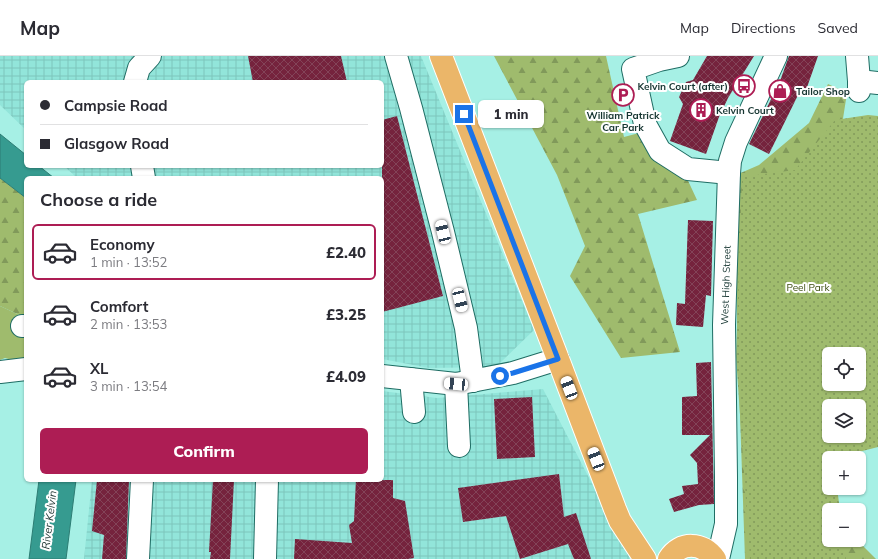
<!DOCTYPE html>
<html lang="en">
<head>
<meta charset="utf-8">
<style>
  body { margin:0; font-family:Mulish,sans-serif; background:#f2f2f3; color:#2b2b33; height:100vh; display:flex; flex-direction:column; font-size:15px; white-space:nowrap }
  * { box-sizing:border-box; margin:0 }
  p { font-size:13px; color:#7c7c81 }
  .icon { flex:none; width:22px; height:22px; fill:none; stroke:currentColor; stroke-width:2; stroke-linecap:round; stroke-linejoin:round }
  .map { position:relative; flex:1; overflow:hidden }
  .drawer { position:absolute; left:24px; top:120px; width:360px; height:306px; display:flex; flex-direction:column; background:#fff; border-radius:6px; box-shadow:0 1px 3px #0004 }
  .drawer>* { flex:none }
  .guide { position:absolute; left:24px; top:24px; width:360px; height:88px; border-radius:6px; box-shadow:0 1px 3px #0004; display:grid; align-content:center; height:88px; padding:0 16px; background:#fff }
  .fabs { position:absolute; left:822px; top:291px; display:grid; gap:8px }
  .fabs a { display:grid; place-items:center; width:44px; height:44px; border-radius:6px; background:#fff; box-shadow:0 1px 3px #0004; font-size:20px }
  .end { position:absolute; width:18px; height:18px; margin:-9px; border:5px solid #1a73e8; background:#fff; box-shadow:0 0 0 2px #fff }
  .from { border-radius:50% }
  .bubble { position:absolute; height:28px; border-radius:6px; background:#fff; box-shadow:0 1px 3px #0004; font-size:13px; font-weight:800; line-height:28px; text-align:center }
  .car { position:absolute; width:12px; height:24px; margin:-12px -6px; border-radius:5px; box-shadow:0 0 3px 1px #0007; background:linear-gradient(#fff 24%,#345 0 40%,#fff 0 76%,#345 0 86%,#fff 0) }
  .guide b { display:flex; align-items:center; gap:14px; height:38px; font-size:15px }
  .guide b+b { border-top:1px solid #e1e1e2 }
  .guide i { width:10px; height:10px; background:#2b2b33 }
  ul { padding:0; list-style:none }
  li { display:flex; align-items:center; gap:12px; height:56px; margin:0 8px 6px; padding:0 8px; border:2px solid transparent; border-radius:6px }
  li div { flex:1 }
  li b { display:block; font-size:15px }
  li em { font-style:normal; font-weight:800 }
  li.selected { border-color:#ad1d54 }
  li>.icon { width:36px; height:36px; stroke-width:1.5 }
  h2 { padding:0 16px; font-size:18px; line-height:48px }
  .action { display:flex; gap:8px; margin-top:auto; padding:8px 16px }
  .action a { flex:1; height:46px; border-radius:6px; background:#ad1d54; color:#fff; font-size:16px; font-weight:800; line-height:46px; text-align:center }
  header { display:flex; align-items:center; gap:24px; box-sizing:border-box; height:56px; padding:0 20px; background:#fff; border-bottom:1px solid #e1e1e2 }
  header strong { font-size:19px }
  nav { display:flex; gap:22px; margin-inline-start:auto; font-size:14px }
  .map>svg:first-child { display:block }
</style>
</head>
<body>
<header>
<strong>Map</strong>
<nav><a>Map</a><a>Directions</a><a>Saved</a></nav>
</header>
<div class="map">
<svg width="878" height="503" viewBox="0 0 878 503">
  <defs>
    <pattern id="industrial-grid" width="8" height="8" patternUnits="userSpaceOnUse"><rect width="8" height="8" fill="#92e5da"/><path d="M0 4h8M4 0v8" fill="none" stroke="#7dc5bc"/></pattern>
    <pattern id="forest-firs" width="22" height="20" patternUnits="userSpaceOnUse"><rect width="22" height="20" fill="#9fbb6d"/><path d="M5 1l3.5 6h-7zM16 11l3.5 6h-7z" fill="#81995a"/></pattern>
    <pattern id="park-dots" width="8" height="8" patternUnits="userSpaceOnUse"><rect width="8" height="8" fill="#9fbb6d"/><path d="M2 2h.1M6 6h.1" fill="none" stroke="#81995a" stroke-width="1.8" stroke-linecap="round"/></pattern>
    <pattern id="building-cross-hatch" width="8" height="8" patternUnits="userSpaceOnUse"><rect width="8" height="8" fill="#75233d"/><path d="M0 0l8 8M0 8l8-8" fill="none" stroke="#834358"/></pattern>
  </defs>
  <rect width="100%" height="100%" fill="#a6f0e5"/>
  <path fill="url(#industrial-grid)" d="M0,0h421l113,274 -38,37 -67,1 -47,-9v-181h-305l-13,-12h318v-84h-356v48l-26,-25z
    M543,333l88,170h-547l8,-79h290v-89l55,7z"/>
  <path fill="#9fbb6d" d="M0,250l26,12v46l-21,-6 -5,2z"/>
  <path fill="url(#forest-firs)" d="M494,0h112l18,81 15,-4 10,21 35,18 13,28 -59,14 42,138 -59,6 -51,-82 15,-30 -28,-71z
    M828,28l19,9 -73,466h-29l-8,-231 -1,-153 23,-10 50,-42z
    M0,122l26,20v120l-26,-12z
    M829,484h28l19,19h-41z"/>
  <path fill="url(#park-dots)" fill-rule="evenodd" d="M868,59l10,1v331l-43,11h-6v30h8l3,22h-11v30h14l3,19h-96l-14,-202 6,-180 53,-7 40,-50zM829,298h30v30h-30zM829,350h30v30h-30z"/>
  <path fill="#369b90" stroke="#2d7d74" d="M0,78l26,21v11h13l15,12h-28v20l-26,-20z
    M39,424h37l-10,79h-37z"/>
  <path fill="url(#building-cross-hatch)" d="M248,0h93l6,26h-94z
    M707,0h47l-26,42 -9,19 -13,37 -36,-13 13,-37 -4,-7 7,-15 7,-2z
    M789,0h29l-13,37 -5,-2 -31,63 -20,-10 31,-63z
    M397,60l46,180 -61,16v-192z
    M688,164l25,1 -2,75 -5,-1 -3,32 -27,-2 1,-22 8,1z
    M711,306l3,142 -15,1 -25,7 -5,-13 15,-5 -2,-8 16,-2 -1,-21 -7,-8 20,-20h-28v-38l15,-1 -1,-33z
    M532,341l3,60 -38,2 -3,-60z
    M559,418l5,43 12,-4 15,46h-17l-6,-15 -48,15 -14,-43 -43,6 -5,-34z
    M97,424h32l-3,79h-24l2,-24 -12,-4z
    M213,424h21l-4,79h-20l1,-7h-2z
    M356,424h37v18l12,3 9,57 -6,1h-114l1,-20 57,4 -3,-18 5,-4z"/>
  <g fill="none" stroke-linecap="round" stroke-linejoin="round">
    <g stroke="#1f6d64" stroke-width="24">
      <g id="minor">
        <path d="M396,0l15,52 32,124 23,96 7,53"/>
        <path d="M678,0l-19,4 -26,9 12,55 15,27 28,18 41,4"/>
        <path d="M857,0l2,25v10"/>
        <path d="M859,25l19,2"/>
        <path d="M135,26l4,-14 11,-12"/>
        <path d="M142,110l2,12"/>
        <path d="M22,270h4"/>
        <path d="M0,316l26,-3"/>
        <path d="M382,320l74,8 57,-11 45,-14"/>
        <path d="M411,323l3,33"/>
        <path d="M456,328l3,62"/>
        <path d="M138,503l4,-79"/>
        <path d="M265,503l2,-79"/>
        <path id="s1" d="M718,503l8,-35v-47l-2,-152 5,-152 1,-12 6,-19 40,-86"/>
      </g>
    </g>
    <g stroke="#fff" stroke-width="24">
      <path id="major" d="M441,0l117,303 57,150 5,12 25,38
        M669,503c11,-18 34,-17 46,0"/>
    </g>
    <use href="#minor" stroke="#fff" stroke-width="22"/>
    <use href="#major" stroke="#ebb669" stroke-width="22"/>
  </g>
  <g fill="none" stroke-linecap="round" stroke-linejoin="round">
    <path stroke="#1a73e8" stroke-width="5" d="M464,58l94,245 -45,14 -13,3"/>
  </g>
  <defs>
    <g id="bus-ring" transform="scale(1.15)"><circle r="9.5" fill="#fff" stroke="#ad1d54" stroke-width="1.5"/><path d="M-5-6H5V4H4V6H2V4H-2V6H-4V4H-5ZM-3.5-4V0h7V-4ZM-3.5 1.2v1.5H-2V1.2ZM2 1.2v1.5H3.5V1.2Z" fill="#ad1d54"/></g>
    <g id="shop-ring" transform="scale(1.15)"><circle r="9.5" fill="#fff" stroke="#ad1d54" stroke-width="1.5"/><path d="M-5-2.5h2.3a2.7 3.5 0 0 1 5.4 0H5L5.5 6h-11ZM-1.5-2.5h3a1.5 2.3 0 0 0-3 0Z" fill="#ad1d54"/></g>
    <g id="parking-ring" transform="scale(1.15)"><circle r="9.5" fill="#fff" stroke="#ad1d54" stroke-width="1.5"/><path d="M-3.5-5.5H1a3.5 3.5 0 0 1 0 7H-1V5.5H-3.5ZM-1-3.4V-.6H.8a1.4 1.4 0 0 0 0-2.8Z" fill="#ad1d54"/></g>
    <g id="building-ring" transform="scale(1.15)"><circle r="9.5" fill="#fff" stroke="#ad1d54" stroke-width="1.5"/><path d="M-4-6H4V6H1V3H-1V6H-4ZM-2.5-4.3h1.7v1.8h-1.7ZM.8-4.3h1.7v1.8H.8ZM-2.5-1h1.7V.8h-1.7ZM.8-1h1.7V.8H.8Z" fill="#ad1d54"/></g>
  </defs>
  <g fill-rule="evenodd">
    <use href="#bus-ring" x="744" y="30"/>
    <use href="#shop-ring" x="780" y="35"/>
    <use href="#parking-ring" x="623" y="39"/>
    <use href="#building-ring" x="701" y="54"/>
  </g>
  <g text-anchor="middle" stroke-width="4" stroke-linejoin="round" paint-order="stroke">
    <g font-size="10" font-weight="bold" fill="#173632" stroke="#fff" text-anchor="start">
      <text x="728" y="34" text-anchor="end">Kelvin Court (after)</text>
      <text x="796" y="39">Tailor Shop</text>
      <text x="716" y="58">Kelvin Court</text>
      <text x="623" y="63" text-anchor="middle">William Patrick<tspan x="623" dy="12">Car Park</tspan></text>
    </g>
    <g font-size="10" fill="#173632" stroke="#fff">
      <text dy="4" stroke="none"><textPath href="#s1" startOffset="275">West High Street</textPath></text>
    </g>
    <g font-size="10" fill="#3a4c0e" stroke="#fff">
      <text x="808" y="235">Peel Park</text>
    </g>
    <g font-size="11" font-style="italic" fill="#1e3431" stroke="#fff">
      <text transform="translate(49 464) rotate(-83)" y="4">River Kelvin</text>
    </g>
  </g>
</svg>
<div class="fabs">
<a><svg class="icon" aria-label="locate" viewBox="0 0 24 24"><circle cx="12" cy="12" r="6"/><path d="M12 2v4M12 18v4M2 12h4M18 12h4"/></svg></a>
<a><svg class="icon" aria-label="layers" viewBox="0 0 24 24"><path d="M12 4l9 5-9 5-9-5zM3 14l9 5 9-5"/></svg></a>
<a>+</a>
<a>−</a>
</div>
<i class="end from" style="left:500px;top:320px"></i>
<i class="end" style="left:464px;top:58px"></i>
<div class="bubble" style="left:478px;top:44px;width:66px">1 min</div>
<i class="car" style="left:443px;top:176px;rotate:346deg"></i>
<i class="car" style="left:460px;top:244px;rotate:166deg"></i>
<i class="car" style="left:456px;top:328px;rotate:275deg"></i>
<i class="car" style="left:569px;top:332px;rotate:339deg"></i>
<i class="car" style="left:596px;top:403px;rotate:339deg"></i>
<div class="guide">
<b><i class="from"></i>Campsie Road</b>
<b><i></i>Glasgow Road</b>
</div>
<section class="drawer">
<h2>Choose a ride</h2>
<ul>
<li class="selected"><svg class="icon" aria-label="car" viewBox="0 0 24 24"><path d="M5 17H2v-5l4-1 3-4h7l3 4 3 1v5h-3M9 17h6M6 11h13"/><circle cx="7" cy="17" r="2"/><circle cx="17" cy="17" r="2"/></svg><div><b>Economy</b><p>1 min · 13:52</p></div><em>£2.40</em></li>
<li><svg class="icon" aria-label="car" viewBox="0 0 24 24"><path d="M5 17H2v-5l4-1 3-4h7l3 4 3 1v5h-3M9 17h6M6 11h13"/><circle cx="7" cy="17" r="2"/><circle cx="17" cy="17" r="2"/></svg><div><b>Comfort</b><p>2 min · 13:53</p></div><em>£3.25</em></li>
<li><svg class="icon" aria-label="car" viewBox="0 0 24 24"><path d="M5 17H2v-5l4-1 3-4h7l3 4 3 1v5h-3M9 17h6M6 11h13"/><circle cx="7" cy="17" r="2"/><circle cx="17" cy="17" r="2"/></svg><div><b>XL</b><p>3 min · 13:54</p></div><em>£4.09</em></li>
</ul>
<div class="action"><a>Confirm</a></div>
</section>
</div>
</body>
</html>
